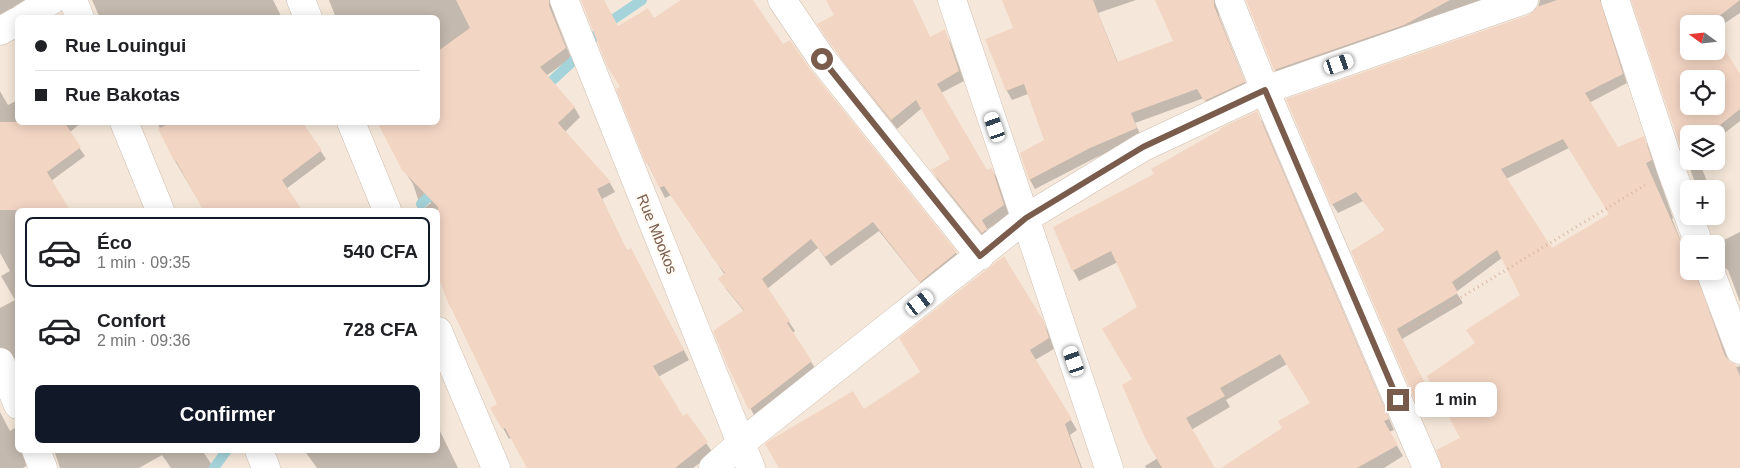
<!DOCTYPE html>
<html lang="fr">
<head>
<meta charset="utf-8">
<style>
  body { margin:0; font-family:Arial,sans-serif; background:#f6f6f6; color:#202124; height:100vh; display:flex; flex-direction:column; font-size:19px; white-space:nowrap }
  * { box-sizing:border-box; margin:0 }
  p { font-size:16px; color:#757577 }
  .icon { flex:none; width:28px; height:28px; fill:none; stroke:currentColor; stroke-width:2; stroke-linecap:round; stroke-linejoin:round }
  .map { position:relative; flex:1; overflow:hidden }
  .drawer { position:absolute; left:15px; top:208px; width:425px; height:245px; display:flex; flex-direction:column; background:#fff; border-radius:8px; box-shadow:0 2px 12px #0003 }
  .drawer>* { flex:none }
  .banner { position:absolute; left:15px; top:15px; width:425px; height:110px; border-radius:8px; box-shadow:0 2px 12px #0003; display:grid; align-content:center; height:110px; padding:0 20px; background:#fff }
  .needle { width:32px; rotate:285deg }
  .controls { position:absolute; left:1680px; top:15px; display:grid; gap:10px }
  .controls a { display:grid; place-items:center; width:45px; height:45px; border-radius:8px; background:#fff; box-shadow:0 2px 12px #0003; font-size:25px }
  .end { position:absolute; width:22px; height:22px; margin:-11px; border:6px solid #7a5c4d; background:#fff; box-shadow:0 0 0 2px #fff }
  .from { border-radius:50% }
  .bubble { position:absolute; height:35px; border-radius:8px; background:#fff; box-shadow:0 2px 12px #0003; font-size:16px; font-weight:700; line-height:35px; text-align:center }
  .car { position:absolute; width:15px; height:30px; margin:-15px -8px; border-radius:6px; box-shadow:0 0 4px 1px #0007; background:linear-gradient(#fff 24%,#345 0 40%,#fff 0 76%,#345 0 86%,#fff 0) }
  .banner b { display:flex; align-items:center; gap:18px; height:48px; font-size:19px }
  .banner b+b { border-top:1px solid #e0e0e0 }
  .banner i { width:12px; height:12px; background:#202124 }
  ul { padding:9px 0 0; list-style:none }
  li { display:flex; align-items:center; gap:15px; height:70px; margin:0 10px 8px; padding:0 10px; border:2px solid transparent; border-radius:8px }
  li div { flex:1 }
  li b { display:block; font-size:19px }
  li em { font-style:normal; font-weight:700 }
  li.current { border-color:#111827 }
  li>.icon { width:45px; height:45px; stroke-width:1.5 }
  .button { display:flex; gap:10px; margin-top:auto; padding:10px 20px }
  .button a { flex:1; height:58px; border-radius:8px; background:#111827; color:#fff; font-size:20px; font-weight:700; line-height:58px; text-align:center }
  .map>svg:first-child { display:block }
</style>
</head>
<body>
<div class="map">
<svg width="1740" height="468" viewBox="0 0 1740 468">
  <rect width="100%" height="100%" fill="#fdf6ec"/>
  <path fill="#f5e8da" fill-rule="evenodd" d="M0,0h1740v468h-1740zM18,18h420v104h-420zM1689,24h27v27h-27zM1689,79h27v27h-27zM1689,134h27v27h-27zM1689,189h27v27h-27zM18,210h420v240h-420zM1689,244h27v27h-27z"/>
  <path fill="#0003" fill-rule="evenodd" d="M0,0h31l-31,23z
    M92,0h181l9,18h-182z
    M329,0h228l-3,8 1,9 16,41 -25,18 28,31 6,10 -15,15 45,51 5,9 -13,7 25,52 9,8 53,101 -31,17 25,41 4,-3 26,38 -20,15h-165l-16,-31 -3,2 -17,-31 6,-4 -47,-97 -13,-34v-47l1,-2 -1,-2v-12h-16l9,-7 -1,-2 -9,7 -8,-24 -10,-15 35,-47v-104h-102z
    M582,0h21l15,28 35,-9 31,-19h68l31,45 26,24 147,184 6,10 -35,28 -48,-60 -48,35 -13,-18 -51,41 28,42 -3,2 25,38 -61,48 -27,-52 15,-56 -18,-22 -6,-10 5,-4 -54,-80 -6,3 -17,-34 -30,-75 3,-2z
    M827,0h85l18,38 14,-7 7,13 13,37 -23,12 46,78 4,-2 6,9 12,37 -23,15 5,9 -3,3 -50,-62 -5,-9 19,-11 -30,-52 -25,21 -55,-70 -18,-25 12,-19z
    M1003,0h133l-38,13 20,50 56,-21 -18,-42h66l-4,7 1,9 30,76 -39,18 -6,-12 -69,25 7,15 -47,20 -60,31 -5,-9 -9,-26 25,-13 -18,-47 -16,6 -5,-9 -20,-52 28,-10z
    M1247,0h261l-228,79 -5,-9z
    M1540,0h65v15l22,68 -38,20 29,46 25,-12 5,9 25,72 -1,1 15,37 2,15h15l-5,7 1,9 29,75 8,5 3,-1v102h-296l17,-30 15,-94 46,-49 -20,-37 -46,34 7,11 -61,36 34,68 -13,6 -71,-162 34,-20 -23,-30 -25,12 -6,-9 198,-188 7,-5zM1569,148l41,67 -58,34 -46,-70z
    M1633,0h107v13l-24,16v-5h-27v27l51,25v45l-24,19v-6h-27v27h10l11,28h-13zM1689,79h27v27h-27z
    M0,91l8,14 10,-5v22h64l-13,11 16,23 -34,25 17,29h-50v148l-2,1 -8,-4 -8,1v-48l15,-8 -14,-24 9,-5 -10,-18z
    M1256,113l7,10 131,307 -5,2 14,24 -19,12h-161l61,-40 28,-25 -25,-39 -61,36 4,7 -39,23 23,38h-68l-1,-2 13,-8 -25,-79 5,-71 -20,-46 -39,19 -6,-11 82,-96z
    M157,122h144l25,37 -40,30 15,21h-97l-29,-49z
    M1740,232v70l-12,-32 -9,-5h-3v-21z
    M1042,320l6,12 6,17 -19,11 42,70 -7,5 12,33h-301l82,-57z
    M0,412l10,19 8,-5v24h10l-3,7 1,9 -3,2h-23z
    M438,427l20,41h-141l-13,-18h134z
    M54,450h148l12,18h-43l-9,-13 -23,13h-79z"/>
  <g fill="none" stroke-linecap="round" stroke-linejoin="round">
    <path stroke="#a5d3da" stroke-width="10" d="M543,89l27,-25 35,-39 37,-25
      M421,204l16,-15
      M214,468l13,-18"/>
  </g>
  <path fill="#f3d5c3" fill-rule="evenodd" d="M456,0h93v6l17,42 -26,19 35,40 -17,16 53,59 -14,7 30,61 4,-2 53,102 -31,16 30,50 4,-3 21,29 -33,26h-148l-22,-40 -3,1 -12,-21 7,-4 -46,-97 -1,1 -12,-32v-69l-36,-37 -25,-48h61v-71l32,-23z
    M581,0h23l14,26 30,-18 6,10 27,-18h72l30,44 7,-4 20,29 147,183 -37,30 -47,-60 -48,35 -14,-18 -49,40 28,42 -3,2 25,38 -63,49 -21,-43 -15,-36 31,-21 -26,-31 7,-6 -15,-18 1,-1 -47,-68 -5,2 -11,-25 -2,1 -30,-75 4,-2 -13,-21z
    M826,0h87l17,37 15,-8 14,42 -22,13 50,86 5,-2 12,37 -22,15 5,9 -5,4 -51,-63 19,-11 -34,-59 -25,20 -56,-70 -18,-26 17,-9z
    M1002,0h91l24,62 56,-21 -18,-41h59v6l31,76 -41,19 -7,-12 -66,24 6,15 -47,20 -61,32 -9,-27 24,-13 -20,-56 -18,7 -21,-52 28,-11z
    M1246,0h204l-46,25 -130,45z
    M1557,0h43l23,74 -38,19 33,54 26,-11 8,24 -6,3 38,86 5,7v15h6l30,85 5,6 5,2 5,12v92h-298l-6,-18 24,-12 -33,-62 48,-33 -9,-13 54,-35 -23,-45 -45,32 6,11 -61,36 35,68 -15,8 -66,-154 34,-21 -29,-38 -25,13 -45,-106 243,-84 8,-8zM1563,139l46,75 -57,34 -51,-79z
    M1631,0h109l-31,24h-20v27h27v-16l24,39v35l-31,25h-20l-2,17 -3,-7 -4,2zM1689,79h27v27h-27z
    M1257,111l132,308 -5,2 14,24 -41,23h-136l61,-40 -4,-7 32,-18 -30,-49 -60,34 5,8 -39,22 29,50h-53l-16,-28 -24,-55 10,-6 -30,-50 35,-22 -26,-56 -39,20 -19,-44 101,-53 -3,-5 69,-39 -1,-1z
    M0,122h64l17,25 -34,25 23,38h-70z
    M172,122h130l20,28 -40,30 20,30h-99l-27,-49h-2l-16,-32z
    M1004,256l39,64 6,18 -19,12 42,69 -7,5 16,44h-302l-14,-24 2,-2 86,-51 11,18 56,-37 -21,-34z"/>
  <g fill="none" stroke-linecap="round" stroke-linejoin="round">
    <g stroke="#d1beb0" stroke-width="29">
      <path id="minor" d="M73,0l7,18
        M301,0l7,18
        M564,0l187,468
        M782,0l40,59 158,197
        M952,0l157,468
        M1229,0l36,90 162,378
        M1615,0l56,169 28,75
        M23,18l29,-18
        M0,31l18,-10
        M124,122l36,88
        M351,122l36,88
        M1710,271l30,79
        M438,331l58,137
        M0,362l18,43
        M36,450l7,18
        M259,450l7,18
        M713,468l27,-24 286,-226 117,-71 122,-57 259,-90"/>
    </g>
    <path stroke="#d9b8a5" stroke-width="3" stroke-dasharray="1 4" stroke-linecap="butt" d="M1401,334l244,-149"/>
    <use href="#minor" stroke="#fff" stroke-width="28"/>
  </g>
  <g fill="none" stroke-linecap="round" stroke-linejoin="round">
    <path stroke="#7a5c4d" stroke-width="6" d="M822,59l158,197 46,-38 117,-71 122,-57 133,310"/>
  </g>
  <g text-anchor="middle" stroke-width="4.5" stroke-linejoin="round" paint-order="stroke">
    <g font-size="15" fill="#7a5c4d" stroke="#fffaf3">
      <text transform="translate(657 234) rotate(68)" y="5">Rue Mbokos</text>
    </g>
  </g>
</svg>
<div class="controls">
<a><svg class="needle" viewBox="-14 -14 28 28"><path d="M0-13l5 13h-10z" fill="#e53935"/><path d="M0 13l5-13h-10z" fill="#757577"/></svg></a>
<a><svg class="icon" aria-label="locate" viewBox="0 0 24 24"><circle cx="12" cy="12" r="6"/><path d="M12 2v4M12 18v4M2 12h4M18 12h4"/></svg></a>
<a><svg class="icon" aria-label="layers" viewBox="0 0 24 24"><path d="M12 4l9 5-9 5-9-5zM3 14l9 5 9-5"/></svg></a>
<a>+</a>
<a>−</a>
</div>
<i class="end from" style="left:822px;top:59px"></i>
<i class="end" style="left:1398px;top:400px"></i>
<div class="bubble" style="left:1415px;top:382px;width:82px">1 min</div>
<i class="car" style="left:1339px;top:64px;rotate:71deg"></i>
<i class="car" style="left:995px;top:127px;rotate:341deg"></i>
<i class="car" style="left:920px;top:303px;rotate:52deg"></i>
<i class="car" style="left:1074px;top:361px;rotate:341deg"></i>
<div class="banner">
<b><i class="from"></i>Rue Louingui</b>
<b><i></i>Rue Bakotas</b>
</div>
<section class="drawer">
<ul>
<li class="current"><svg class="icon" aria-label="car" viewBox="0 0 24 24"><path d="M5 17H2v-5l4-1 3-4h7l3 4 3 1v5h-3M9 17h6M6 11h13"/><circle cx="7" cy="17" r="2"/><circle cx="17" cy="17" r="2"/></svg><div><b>Éco</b><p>1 min · 09:35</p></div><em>540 CFA</em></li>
<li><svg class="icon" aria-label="car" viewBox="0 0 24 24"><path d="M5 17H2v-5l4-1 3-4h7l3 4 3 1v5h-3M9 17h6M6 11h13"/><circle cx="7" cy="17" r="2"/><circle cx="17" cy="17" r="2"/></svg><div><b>Confort</b><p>2 min · 09:36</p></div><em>728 CFA</em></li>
</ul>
<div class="button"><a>Confirmer</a></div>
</section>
</div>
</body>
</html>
